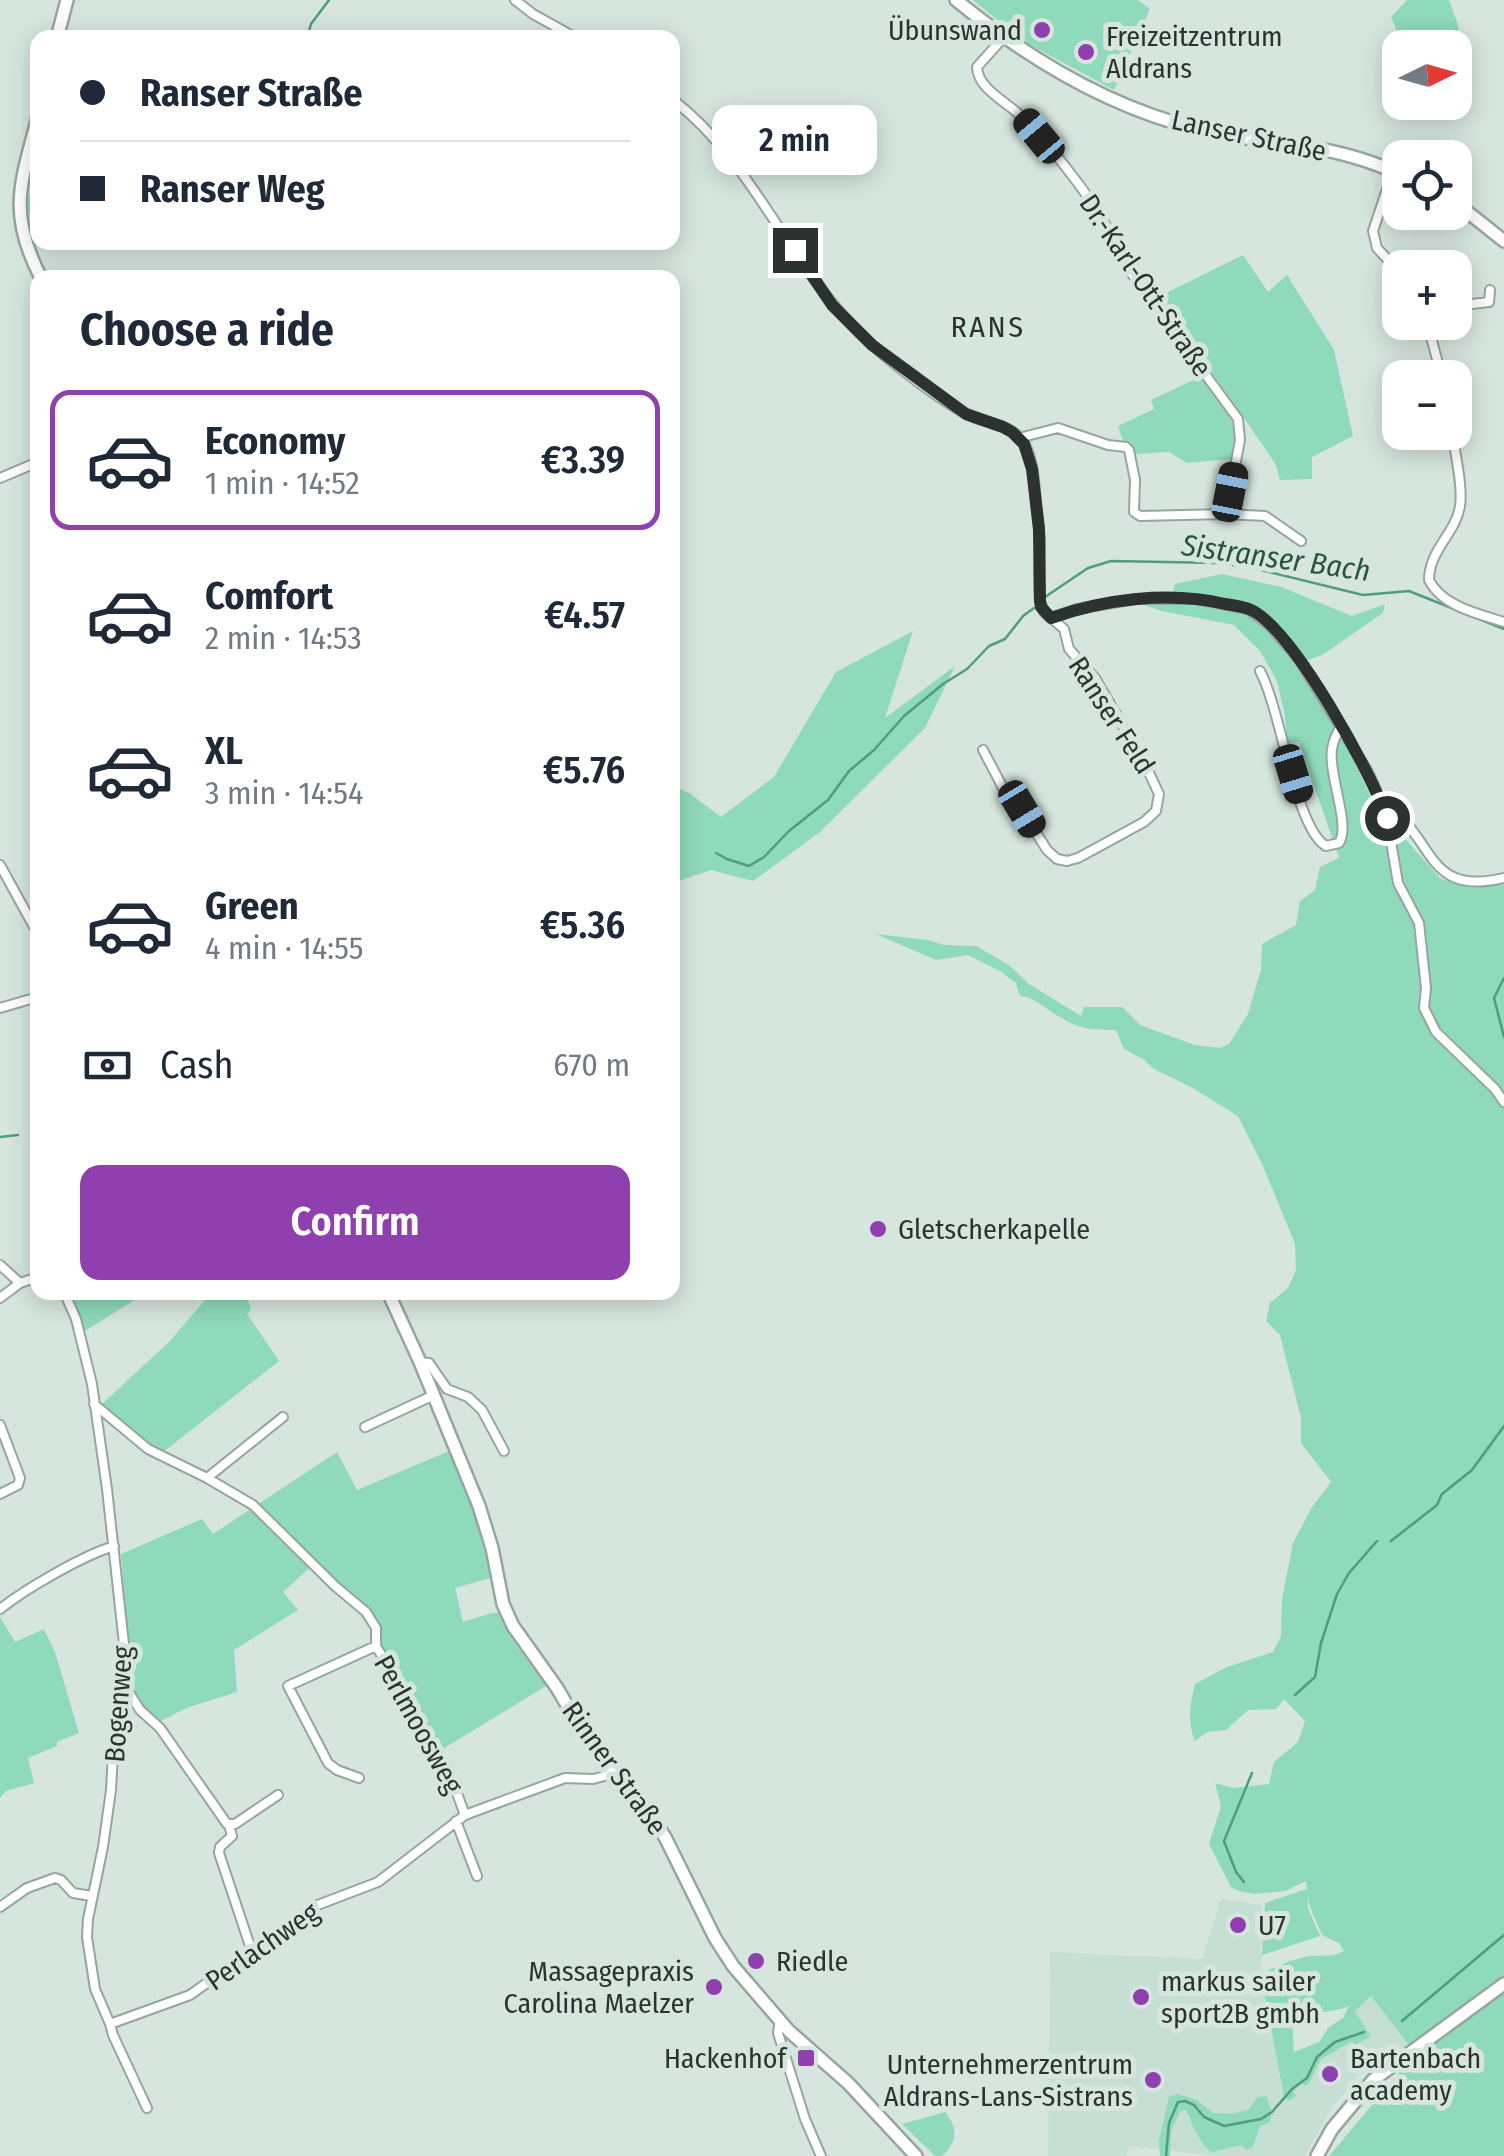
<!DOCTYPE html>
<html lang="en">
<head>
<meta charset="utf-8">
<style>
  body { margin:0; font-family:"Fira Sans Condensed",sans-serif; background:#f6f6f7; color:#1f2937; height:100vh; display:flex; flex-direction:column; font-size:38px; white-space:nowrap }
  * { box-sizing:border-box; margin:0 }
  p { font-size:32px; color:#747a83 }
  .icon { flex:none; width:55px; height:55px; fill:none; stroke:currentColor; stroke-width:2; stroke-linecap:round; stroke-linejoin:round }
  .map { position:relative; flex:1; overflow:hidden }
  .details { position:absolute; left:30px; top:270px; width:650px; height:1030px; display:flex; flex-direction:column; background:#fff; border-radius:20px; box-shadow:0 5px 25px #0003 }
  .details>* { flex:none }
  .hud { position:absolute; left:30px; top:30px; width:650px; height:220px; border-radius:20px; box-shadow:0 5px 25px #0003; display:grid; align-content:center; height:220px; padding:0 50px; background:#fff }
  .needle { width:65px; rotate:85deg }
  .fabs { position:absolute; left:1382px; top:30px; display:grid; gap:20px }
  .fabs a { display:grid; place-items:center; width:90px; height:90px; border-radius:20px; background:#fff; box-shadow:0 5px 25px #0003; font-size:50px }
  .end { position:absolute; width:45px; height:45px; margin:-22px; border:12px solid #2c322f; background:#fff; box-shadow:0 0 0 5px #fff }
  .from { border-radius:50% }
  .bubble { position:absolute; height:70px; border-radius:20px; background:#fff; box-shadow:0 5px 25px #0003; font-size:32px; font-weight:600; line-height:70px; text-align:center }
  .car { position:absolute; width:30px; height:60px; margin:-30px -15px; border-radius:12px; box-shadow:0 0 8px 2px #0007; background:linear-gradient(#222 24%,#8ab4d8 0 40%,#222 0 76%,#8ab4d8 0 86%,#222 0) }
  .hud b { display:flex; align-items:center; gap:35px; height:95px; font-size:38px }
  .hud b+b { border-top:2px solid #e0e1e3 }
  .hud i { width:25px; height:25px; background:#1f2937 }
  ul { padding:0; list-style:none }
  li { display:flex; align-items:center; gap:30px; height:140px; margin:0 20px 15px; padding:0 30px; border:5px solid transparent; border-radius:20px }
  li div { flex:1 }
  li b { display:block; font-size:38px }
  li em { font-style:normal; font-weight:600 }
  li.active { border-color:#903fae }
  li>.icon { width:90px; height:90px; stroke-width:1.5 }
  h2 { padding:0 50px; font-size:45px; line-height:120px }
  .pay { display:flex; align-items:center; gap:25px; height:110px; padding:0 50px; font-size:38px }
  .pay p { margin-inline-start:auto }
  .action { display:flex; gap:20px; margin-top:auto; padding:20px 50px }
  .action a { flex:1; height:115px; border-radius:20px; background:#903fae; color:#fff; font-size:40px; font-weight:600; line-height:115px; text-align:center }
  .map>svg:first-child { display:block }
</style>
</head>
<body>
<div class="map">
<svg width="1504" height="2156" viewBox="0 0 1504 2156">
  <rect width="100%" height="100%" fill="#d6e6df"/>
  <path fill="#c6dfd4" d="M1221,1899l41,6 -1,70 21,114 89,-93 38,49 -50,30 -28,34 -26,47h-88l-89,-10 -1,10h-79l2,-204 152,7z"/>
  <path fill="#8edaba" fill-rule="evenodd" d="M973,0h165l12,9 -36,81 -91,-49z
    M1407,0h42l10,28 -12,19 -47,1v35l-7,4 -5,-24 13,-22 -10,-24z
    M37,155v79l-4,3 -5,-33z
    M1243,255l25,37 19,-17 47,75 19,86 -41,21v22l-32,1 -4,-15 -31,-46 -87,-122z
    M1202,376l29,43 4,16 -4,24 -44,4 -18,-11 -34,2 -12,-13 -5,-15 36,-17 -3,-9z
    M1222,574l59,13 71,29 33,-12 -2,9 -61,42 -25,9 38,56 39,84 67,75 31,8 32,-2v1271h-175l74,-88 6,-23 -38,-49 -16,16 16,24 -16,9 -3,-4 -31,18 -12,24 -4,3 -3,-3 -9,8 3,5 -7,5 -5,-4 -23,-122c14,-9 32,-16 49,-19 17,-2 17,3 34,-5l-5,-8 -17,-8 -12,-28 -2,-11v12l12,28 -58,19 3,-52 42,-14 -1,-8 -21,10 -31,3 -15,-3 -8,-4 -22,-43 12,-38 -6,-23 19,5 35,-4 5,-22 24,-20 7,-21 -21,-22 -8,10 -28,1 -22,20 -19,2 -12,9c-8,-19 -5,-37 0,-57l32,-17 46,-15 8,-16 1,-37 11,-56 19,-36 19,-25 -30,-39v-25l-21,-83 -14,-14 4,-18 18,-15 8,-18 -1,-26 -32,-78 -25,-50 -47,-29 -37,-18 -11,-10 -19,-10 -8,-19c-25,0 -37,-1 -58,-14 -13,-7 -23,-19 -38,-20l-4,-13 -16,-12 -32,-16 -32,5 -60,-26 52,6 16,5 32,1 33,19 20,19 52,32 3,-9h38l18,18 55,20 25,3 9,-4 19,-30 13,-44 1,-26 34,-19 4,-24 15,-11 5,-23 19,-9 -40,-116 -12,1 -2,-27 -8,-35 -17,-30 -26,-26 -72,-14 -18,-6 26,-1 5,-20zM1349,2006l-6,12 -14,9 -10,15 -25,10 -2,-35 49,-8z
    M913,631l-28,87 70,-52 -30,62 -105,104 -67,49 -42,-11 -38,13v-97l16,7 32,24 53,-40 62,-105z
    M68,1293h78l-61,38z
    M211,1293h35l5,17 -4,4 32,47 -117,92 -21,-11 -39,-38 67,-62z
    M449,1451l30,75 11,52 -35,10 8,34 29,-9h7l9,20 38,53 -105,64 -59,-101c-3,-37 -19,-42 -43,-64 -8,-7 -15,-15 -23,-23l-33,30 15,18 -64,40 3,42 -51,16 -27,14 -16,-12 -17,-30 3,-34 -8,-92 81,-35 11,15 124,-82 20,38z
    M0,1617l15,25 29,-13 11,23 24,81 -22,9v4l-29,12 6,25 -28,8 -6,7z
    M1177,2094l20,6 16,13 19,1 16,-4 10,-13 8,-1 6,16 -2,10 -10,4 -7,21 -6,3 -6,-5 -29,7c-14,-9 -19,-28 -26,-42l-6,1 -9,21 -1,24h-10l-1,-15 10,-44z
    M945,2112c13,16 13,29 -3,44h-7l-33,-32z"/>
  <g fill="none" stroke-linecap="round" stroke-linejoin="round">
    <path stroke="#4f9c7f" stroke-width="2.5" d="M307,38l4,-14 18,-24
      M1045,597l43,-29 23,-7 108,2 34,5 110,27 46,-4 95,38
      M716,853l11,6 22,7 15,-9 25,-26 39,-31 21,-29 25,-21 30,-34 39,-32 24,-15 22,-23 16,-7 18,-23 11,-8
      M1504,978l-10,20 10,39
      M0,1137l18,-2
      M1391,1541l46,-36 5,-11 30,-24 32,-44
      M1295,1695l20,-18 6,-34 16,-49 12,-21 28,-32
      M1244,1882l-8,-10 -12,-31 28,-68
      M1402,2021l102,-86
      M1166,2156l3,-33 9,-21 7,-1 9,4 10,12 20,9 37,-7 11,-7 20,-23 15,-11 10,-21 18,-15 29,-10"/>
    <g stroke="#96a69f" stroke-width="12">
      <path id="minor" d="M515,0l18,14 43,24
        M1003,38l-26,29c1,23 31,35 46,51 30,31 87,100 98,141l117,160 2,21 -14,74
        M672,99c84,64 118,171 195,241 22,21 84,70 111,79 16,5 36,8 46,24 10,18 10,40 12,59 1,13 3,25 4,38 0,21 -2,41 0,61l4,11 7,6 26,-9 58,-10h62l51,10 21,16 29,33 70,114 6,13 13,33 11,65 21,40 7,65 -2,20 12,24 59,57 9,13
        M1393,171l-20,60 4,17 23,25
        M1455,306l34,-4 1,-12
        M1427,322l15,56
        M1452,432c3,21 11,54 8,74 -4,27 -31,44 -31,74 13,26 49,34 75,42
        M1019,438l39,-10 50,17 18,2 3,3 6,30 -1,32 6,4 86,-2 39,2 36,25
        M0,478l38,-16
        M1260,671c21,38 35,157 66,175l13,-3c12,-18 -11,-68 -7,-94 1,-8 5,-16 9,-23
        M983,750l20,38 18,21 26,41 10,9 10,2 11,-3 66,-36 12,-11 3,-17 -15,-32 -49,-84 -26,-29 -5,-20 -13,-11
        M1382,805c54,26 39,93 122,73
        M0,865l38,69
        M0,1008l38,-11
        M0,1265l20,18
        M64,1292l12,27 16,65 15,105 17,155 -1,28 -8,43 -4,75 -8,57 -15,72 -1,18 8,52 15,35 3,11 34,73
        M0,1298l20,-15 18,-6
        M420,1362l9,1 18,26 21,8 14,13 22,41
        M94,1404l54,45 59,29 46,27 82,81 31,26 10,16v18l72,123 17,46
        M0,1425l20,53 -2,7 -18,9
        M365,1427l69,-32
        M207,1478l76,-61
        M0,1609c27,-21 82,-53 114,-63
        M122,1682l18,28 20,18 67,96h8l43,-29
        M359,1778l-22,-8 -9,-7 -40,-77 88,-40
        M456,1821l21,55
        M229,1825l3,11 -12,11 -1,6 33,99
        M0,1907l27,-19 28,-10 6,2 12,13 19,3
        M780,2019l-2,14 27,86 16,37
        M110,2024l80,-29 125,-89 63,-24 87,-67 100,-37 28,1 23,-6"/>
    </g>
    <g stroke="#96a69f" stroke-width="16">
      <path id="secondary" d="M956,0c71,58 151,107 242,129 52,13 108,13 159,29 14,4 29,10 43,16
        M57,38l10,-38
        M38,117c-17,66 -31,95 3,161
        M1455,202l49,39
        M388,1292l32,70 59,144 13,42 11,56 10,22 44,62 27,46 61,74 20,29 50,101 18,28 56,65 59,52 68,73
        M1317,2156l15,-27 41,-49 131,-96"/>
    </g>
    <use href="#minor" stroke="#fff" stroke-width="8"/>
    <use href="#secondary" stroke="#fff" stroke-width="11"/>
  </g>
  <g fill="none" stroke-linecap="round" stroke-linejoin="round">
    <path stroke="#2c322f" stroke-width="12" d="M795,250l37,55 40,40 94,69 37,13 9,5 12,12 8,25 7,60 1,72 1,6 10,11c54,-19 117,-27 174,-14 10,2 21,2 30,8 42,26 115,158 132,206"/>
  </g>
  <g fill="#903fae" stroke="#d6e6df" stroke-width="4">
    <circle cx="1042" cy="30" r="10"/>
    <circle cx="1086" cy="52" r="10"/>
    <circle cx="878" cy="1229" r="10"/>
    <circle cx="1238" cy="1925" r="10"/>
    <circle cx="756" cy="1961" r="10"/>
    <circle cx="714" cy="1987" r="10"/>
    <circle cx="1141" cy="1997" r="10"/>
    <rect x="796" y="2048" width="20" height="20" rx="5"/>
    <circle cx="1330" cy="2074" r="10"/>
    <circle cx="1153" cy="2080" r="10"/>
  </g>
  <g text-anchor="middle" stroke-width="10" stroke-linejoin="round" paint-order="stroke">
    <g font-size="28" fill="#2c322f" stroke="#d6e6df" text-anchor="start">
      <text x="1022" y="40" text-anchor="end">Übunswand</text>
      <text x="1106" y="46">Freizeitzentrum<tspan x="1106" dy="32">Aldrans</tspan></text>
      <text x="898" y="1239">Gletscherkapelle</text>
      <text x="1258" y="1935">U7</text>
      <text x="776" y="1971">Riedle</text>
      <text x="694" y="1981" text-anchor="end">Massagepraxis<tspan x="694" dy="32">Carolina Maelzer</tspan></text>
      <text x="1161" y="1991">markus sailer<tspan x="1161" dy="32">sport2B gmbh</tspan></text>
      <text x="786" y="2068" text-anchor="end">Hackenhof</text>
      <text x="1350" y="2068">Bartenbach<tspan x="1350" dy="32">academy</tspan></text>
      <text x="1133" y="2074" text-anchor="end">Unternehmerzentrum<tspan x="1133" dy="32">Aldrans-Lans-Sistrans</tspan></text>
    </g>
    <g font-size="28" fill="#2c322f" stroke="#d6e6df">
      <text transform="translate(1249 135) rotate(12)" y="10">Lanser Straße</text>
      <text transform="translate(1146 285) rotate(56)" y="10">Dr.-Karl-Ott-Straße</text>
      <text transform="translate(1112 715) rotate(57)" y="10">Ranser Feld</text>
      <text transform="translate(118 1704) rotate(-86)" y="10">Bogenweg</text>
      <text transform="translate(419 1724) rotate(61)" y="10">Perlmoosweg</text>
      <text transform="translate(615 1768) rotate(54)" y="10">Rinner Straße</text>
      <text transform="translate(262 1946) rotate(-35)" y="10">Perlachweg</text>
    </g>
    <g font-size="30" letter-spacing="2.5" fill="#2c322f" stroke="#d6e6df">
      <text x="988" y="337">RANS</text>
    </g>
    <g font-size="30" font-style="italic" fill="#265342" stroke="#d6e6df">
      <text transform="translate(1276 558) rotate(8)" y="10">Sistranser Bach</text>
    </g>
  </g>
</svg>
<div class="fabs">
<a><svg class="needle" viewBox="-14 -14 28 28"><path d="M0-13l5 13h-10z" fill="#e53935"/><path d="M0 13l5-13h-10z" fill="#747a83"/></svg></a>
<a><svg class="icon" aria-label="locate" viewBox="0 0 24 24"><circle cx="12" cy="12" r="6"/><path d="M12 2v4M12 18v4M2 12h4M18 12h4"/></svg></a>
<a>+</a>
<a>−</a>
</div>
<i class="end from" style="left:1387px;top:818px"></i>
<i class="end" style="left:795px;top:250px"></i>
<div class="bubble" style="left:712px;top:105px;width:165px">2 min</div>
<i class="car" style="left:1039px;top:136px;rotate:320deg"></i>
<i class="car" style="left:1230px;top:492px;rotate:11deg"></i>
<i class="car" style="left:1293px;top:774px;rotate:163deg"></i>
<i class="car" style="left:1022px;top:809px;rotate:149deg"></i>
<div class="hud">
<b><i class="from"></i>Ranser Straße</b>
<b><i></i>Ranser Weg</b>
</div>
<section class="details">
<h2>Choose a ride</h2>
<ul>
<li class="active"><svg class="icon" aria-label="car" viewBox="0 0 24 24"><path d="M5 17H2v-5l4-1 3-4h7l3 4 3 1v5h-3M9 17h6M6 11h13"/><circle cx="7" cy="17" r="2"/><circle cx="17" cy="17" r="2"/></svg><div><b>Economy</b><p>1 min · 14:52</p></div><em>€3.39</em></li>
<li><svg class="icon" aria-label="car" viewBox="0 0 24 24"><path d="M5 17H2v-5l4-1 3-4h7l3 4 3 1v5h-3M9 17h6M6 11h13"/><circle cx="7" cy="17" r="2"/><circle cx="17" cy="17" r="2"/></svg><div><b>Comfort</b><p>2 min · 14:53</p></div><em>€4.57</em></li>
<li><svg class="icon" aria-label="car" viewBox="0 0 24 24"><path d="M5 17H2v-5l4-1 3-4h7l3 4 3 1v5h-3M9 17h6M6 11h13"/><circle cx="7" cy="17" r="2"/><circle cx="17" cy="17" r="2"/></svg><div><b>XL</b><p>3 min · 14:54</p></div><em>€5.76</em></li>
<li><svg class="icon" aria-label="car" viewBox="0 0 24 24"><path d="M5 17H2v-5l4-1 3-4h7l3 4 3 1v5h-3M9 17h6M6 11h13"/><circle cx="7" cy="17" r="2"/><circle cx="17" cy="17" r="2"/></svg><div><b>Green</b><p>4 min · 14:55</p></div><em>€5.36</em></li>
</ul>
<div class="pay"><svg class="icon" aria-label="cash" viewBox="0 0 24 24"><path d="M3 7h18v10H3z"/><circle cx="12" cy="12" r="2"/></svg>Cash<p>670 m</p></div>
<div class="action"><a>Confirm</a></div>
</section>
</div>
</body>
</html>
